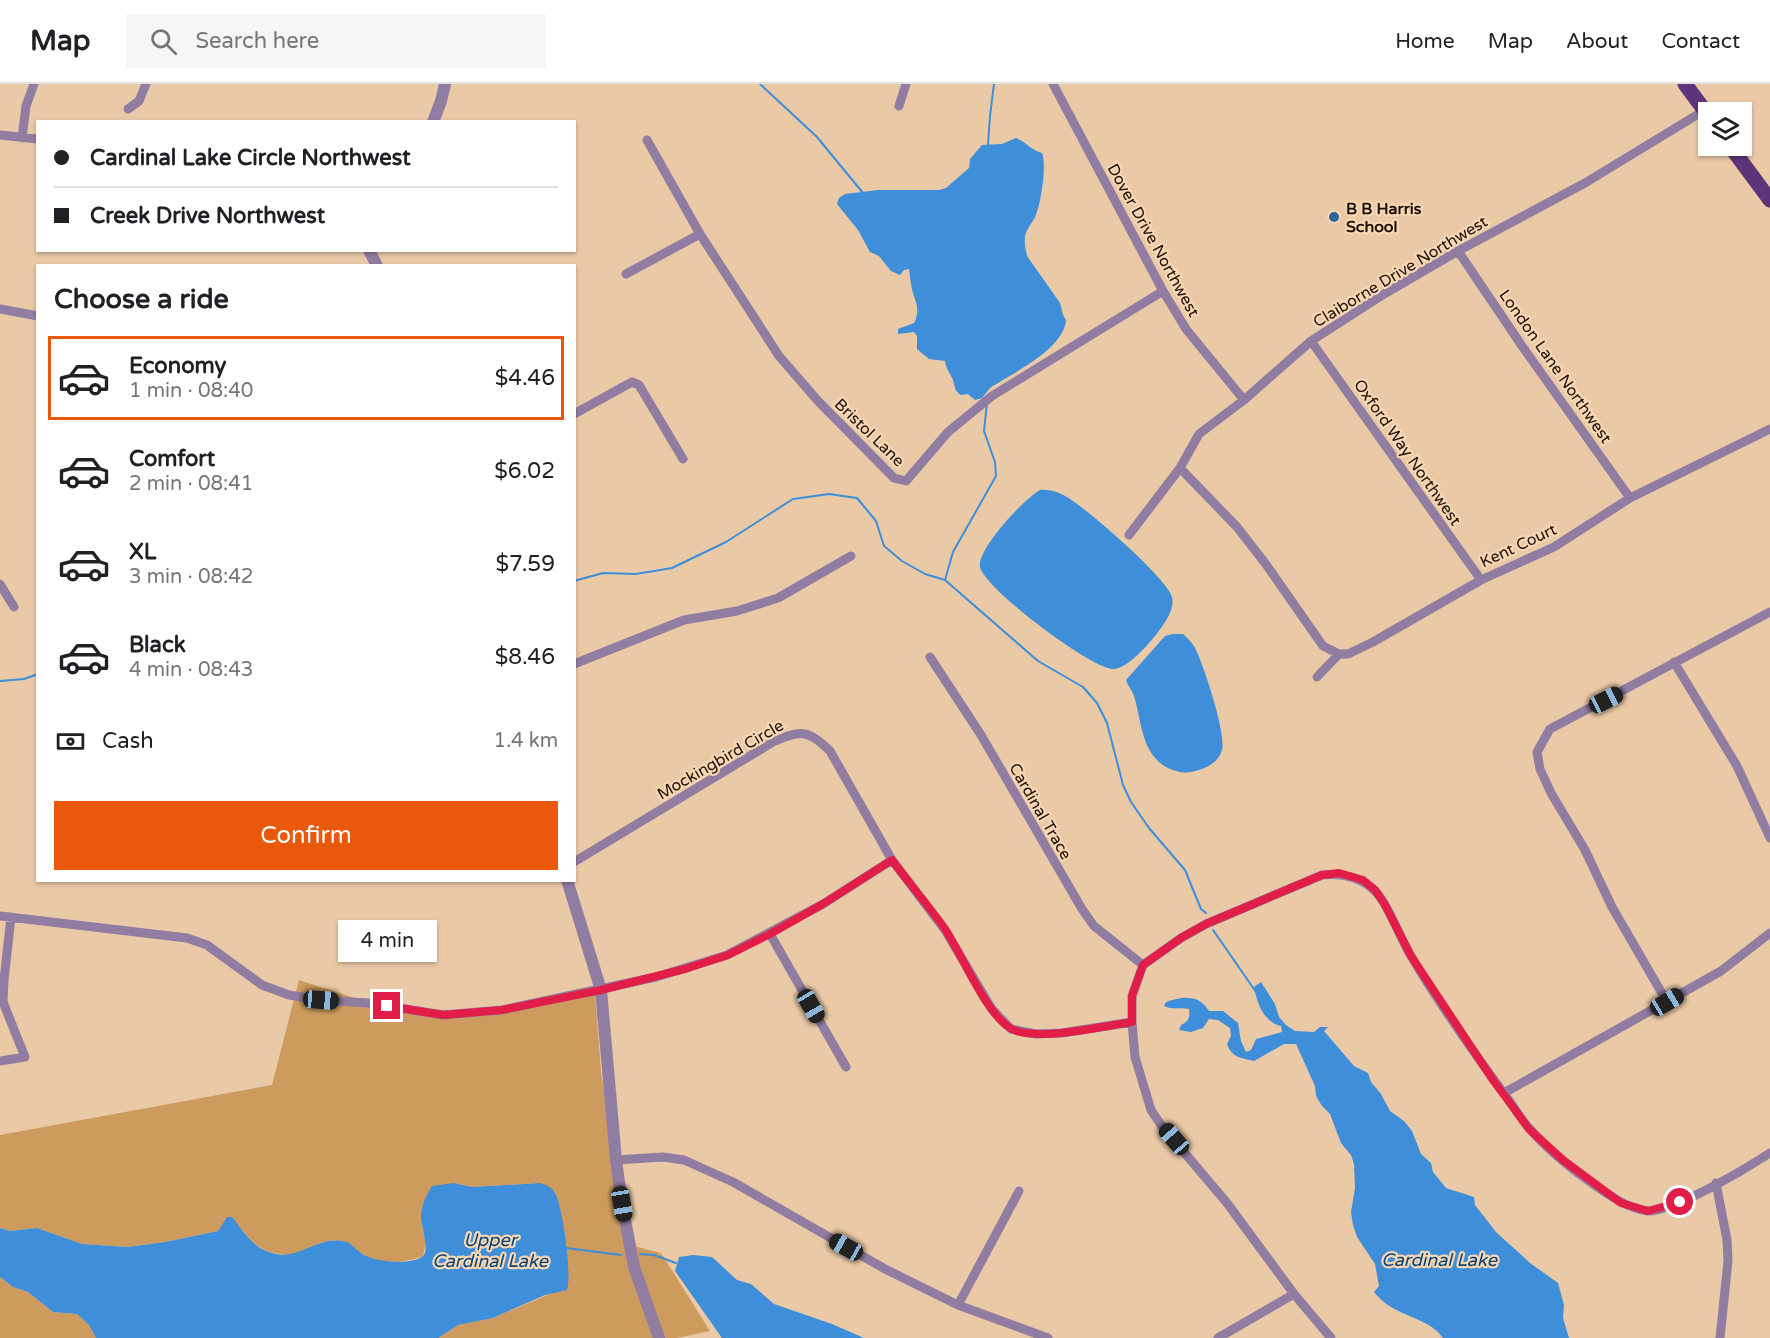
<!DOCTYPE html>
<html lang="en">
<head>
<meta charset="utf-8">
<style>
  body { margin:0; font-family:"Varela Round",sans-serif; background:#f6f6f6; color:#202124; height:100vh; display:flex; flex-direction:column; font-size:22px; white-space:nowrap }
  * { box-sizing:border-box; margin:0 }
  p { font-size:20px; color:#757577 }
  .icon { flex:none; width:33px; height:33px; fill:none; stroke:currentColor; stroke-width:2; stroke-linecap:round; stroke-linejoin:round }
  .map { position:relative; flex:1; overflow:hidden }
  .panel { position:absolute; left:36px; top:180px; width:540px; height:618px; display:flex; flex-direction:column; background:#fff; border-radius:0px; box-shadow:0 2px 4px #0004 }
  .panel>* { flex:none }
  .top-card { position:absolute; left:36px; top:36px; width:540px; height:132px; border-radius:0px; box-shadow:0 2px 4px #0004; display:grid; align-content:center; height:132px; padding:0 18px; background:#fff }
  .buttons { position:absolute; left:1698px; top:18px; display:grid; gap:12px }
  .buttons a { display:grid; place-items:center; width:54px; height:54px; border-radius:0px; background:#fff; box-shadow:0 2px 4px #0004; font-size:30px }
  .end { position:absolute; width:27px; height:27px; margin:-14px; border:8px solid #e11d48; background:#fff; box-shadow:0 0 0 3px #fff }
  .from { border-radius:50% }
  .bubble { position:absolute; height:42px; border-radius:0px; background:#fff; box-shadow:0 2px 4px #0004; font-size:20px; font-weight:600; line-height:42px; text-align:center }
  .car { position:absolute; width:18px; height:36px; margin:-18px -9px; border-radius:8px; box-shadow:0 0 4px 2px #0007; background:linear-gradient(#222 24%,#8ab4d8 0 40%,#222 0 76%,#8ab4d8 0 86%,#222 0) }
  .top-card b { display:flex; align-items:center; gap:21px; height:57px; font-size:22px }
  .top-card b+b { border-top:2px solid #e0e0e0 }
  .top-card i { width:15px; height:15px; background:#202124 }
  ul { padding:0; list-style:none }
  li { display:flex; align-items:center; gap:18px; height:84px; margin:0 12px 9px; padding:0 6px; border:3px solid transparent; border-radius:0px }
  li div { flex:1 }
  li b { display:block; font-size:22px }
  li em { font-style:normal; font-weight:600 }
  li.selected { border-color:#ea580c }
  li>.icon { width:54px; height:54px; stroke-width:1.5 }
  h2 { padding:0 18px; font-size:27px; line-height:72px }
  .pay { display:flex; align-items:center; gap:15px; height:66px; padding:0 18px; font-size:22px }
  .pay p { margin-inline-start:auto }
  .button { display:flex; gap:12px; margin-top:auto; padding:12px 18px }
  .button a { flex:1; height:69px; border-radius:0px; background:#ea580c; color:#fff; font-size:24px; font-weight:600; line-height:69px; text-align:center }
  header { display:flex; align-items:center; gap:36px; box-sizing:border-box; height:84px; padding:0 30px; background:#fff; border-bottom:2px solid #e0e0e0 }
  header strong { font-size:28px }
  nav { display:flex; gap:33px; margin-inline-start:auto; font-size:21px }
  .search { width:420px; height:54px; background:#f6f6f6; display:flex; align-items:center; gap:15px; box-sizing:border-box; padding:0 21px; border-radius:0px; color:#757577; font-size:22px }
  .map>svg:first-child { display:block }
</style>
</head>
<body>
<header>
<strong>Map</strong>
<div class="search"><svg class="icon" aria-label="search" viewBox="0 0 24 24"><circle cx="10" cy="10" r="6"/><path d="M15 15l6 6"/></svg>Search here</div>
<nav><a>Home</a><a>Map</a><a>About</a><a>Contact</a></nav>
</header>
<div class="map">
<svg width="1770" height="1254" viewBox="0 0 1770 1254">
  <rect width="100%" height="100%" fill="#e9c9a6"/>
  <path fill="#ce9b5e" d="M299,896l83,27 91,4 122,-17 6,77 25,173 35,9 49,78 -33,7h-239l20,-13 35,-7 59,-25 12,-58 -9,-43 -15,-9 -68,4 -18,-4 -32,44 4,15 -3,14c-18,7 -45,10 -62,-3 -7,-4 -10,-11 -19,-12 -19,-3 -31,7 -48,13 -4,2 -8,1 -13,0 -24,-2 -36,-20 -50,-37h-4l-9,14 -53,11 -37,5 -46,-3 -45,-16 -27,3 -10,-3v-93l272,-50z
    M0,1193l13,10 15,5 25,20 24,2 12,11 7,13h-96z"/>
  <path fill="#3e8eda" d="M1016,54c10,4 15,12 26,15 5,11 -1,52 -7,64 -3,7 -10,13 -10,21 -1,6 1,13 2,18l33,47 3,12 3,5c-2,29 -53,53 -76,68l-8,10 -7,2 -7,-6 -7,1c-9,-6 -5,-11 -10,-19 -3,-6 -5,-8 -6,-15l-16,-2 -12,-10v-13l-3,-4 -16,2v-5l16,-6c8,-17 -1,-23 -3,-39 -1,-5 -1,-9 -2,-15l-5,1 -4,5 -9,-4 -12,-15 -9,-4 -12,-22 -21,-26 2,-6 6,-4 33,-4h61l7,-2 23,-20 1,-9 12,-14 20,-1z
    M1040,406c11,-1 21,3 30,9 19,12 97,79 102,98 2,8 -2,18 -7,25 -8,13 -37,49 -53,47 -23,-2 -127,-80 -132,-102 -3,-18 45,-69 60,-77z
    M1173,550h10c6,5 11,11 14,18 8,19 29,80 25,98 -3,11 -13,17 -23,20 -12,4 -20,3 -31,-2 -27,-14 -26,-46 -34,-72 -2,-6 -6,-10 -8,-16l39,-44z
    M1261,898l14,22 4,13 7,8 9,6 19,1 6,-5h8l-4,4 30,35 14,7 3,9 10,12 9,17 14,10 8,10 9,23 10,9 2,9 13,16 28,9 1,8 21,27 34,31 28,20 6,22 -1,13 6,20h-126c-16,-23 -49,-20 -69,-46l5,-6 -4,-22 -18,-27 -4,-12 -2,-13 4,-24 -1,-24 -3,-9 -10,-12 -11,-29 -8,-8 -6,-10 -1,-10 -19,-42h-12l-30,17c-13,-3 -22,-3 -27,-17l4,-8 -1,-8 -12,-8 -9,-1 -6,9 -12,4 -12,-2 2,-5c8,-4 9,-7 8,-16 -9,-2 -16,1 -25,-3l2,-4c17,-6 33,-8 43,9h14l15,12 3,18 5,11 5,-2 5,-11 26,-7 -1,-6c-18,-4 -24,-24 -27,-39z
    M454,1099l18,4 68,-4c6,2 12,4 15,10 8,14 17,83 12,97l-22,5 -52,23 -35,7 -20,13h-342l-7,-13 -12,-11 -24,-2 -25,-20 -15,-5 -13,-10v-49l10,3 27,-3 45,16 46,3 37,-5 53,-11 9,-14h5c11,14 21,31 40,36 27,8 43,-16 70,-12 9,1 12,7 19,12 11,9 50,13 62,3 7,-6 -2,-30 -2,-40 1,-12 5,-20 11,-30z
    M693,1171l19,2 25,23 14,4 23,20 58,20 32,14h-142l-47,-67 4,-14z"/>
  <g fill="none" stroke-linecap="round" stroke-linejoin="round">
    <path stroke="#3e8eda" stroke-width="2" d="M760,0l57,53 46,56
      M988,61l2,-29 4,-32
      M945,496l8,-28 43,-76 -1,-14 -11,-31 3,-28
      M574,497l29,-8 33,1 36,-6 54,-26 67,-43 36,-5 28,4 19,23 8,25 18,15 23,13 20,6 93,81 45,26 14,16 10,20 16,62 8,17 18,26 36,42 16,39 5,4
      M0,597l24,-2 14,-5
      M1213,846l43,62
      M566,1164l55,7
      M640,1170l14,1 22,8"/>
    <path stroke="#917ca2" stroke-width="9" d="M1053,0l110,207 23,38 58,71
      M899,22l7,-22
      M128,25l11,-8 7,-17
      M0,51l38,4
      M22,54l4,-32 8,-22
      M647,56l53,94 79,122 39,45 76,77 12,3 42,-49 44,-36 171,-105
      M1458,167l64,95 108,152
      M626,190l74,-40
      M0,225l38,7
      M1311,257l170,239
      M574,330l58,-32 7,3 44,74
      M1180,384l57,59 28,36 58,83 16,8
      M1129,451l51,-67 19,-34 45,-34 67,-59 73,-47 74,-43 127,-68 120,-73
      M0,500l14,23
      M930,573l51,78 101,174 12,17 49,39
      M1674,578l63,104 33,72
      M574,580l110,-44 53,-9 41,-13 73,-42
      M1317,593l22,-23h9l25,-12 108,-62 73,-33 76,-49 140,-69
      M574,778l199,-120c27,-12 35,-13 57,9l62,109 53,70 47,79 19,20 25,5 26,-1 70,-11
      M0,832l187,22 20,7 55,40 27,10 31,5 48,3 75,12 59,-5 154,-33 71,-22 96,-51 69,-44
      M770,850l76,133
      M1667,918l-55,-95 -27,-57 -34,-57 -11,-24 -3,-17 13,-23 220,-117
      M0,977l25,-4 -22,-55 1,-22 7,-63
      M1504,1009l217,-122 49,-38
      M616,1076l47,-3 21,3 49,22 152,87 73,36 90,33
      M1716,1099l11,57 1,21 -8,77
      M958,1221l61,-114
      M1218,1254l76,-44
      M1331,1254l-37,-44 -67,-91 -66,-78 -10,-15 -16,-53 -3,-35v-26l11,-31 38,-27 25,-14 116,-49c19,-2 36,1 51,14 14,12 27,49 38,67 28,48 61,94 94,139 9,11 15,23 24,33 21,25 87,80 118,83 27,1 100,-43 123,-58"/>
    <path stroke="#917ca2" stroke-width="12" d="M433,38l8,-21 4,-17
      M369,166l8,16
      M567,796l34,110 15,170 6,44 12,63 25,71"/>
    <path stroke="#5d3479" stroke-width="15" d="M1685,0l23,31
      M1730,62l40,54"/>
  </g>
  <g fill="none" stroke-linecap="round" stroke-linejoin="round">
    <path stroke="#e11d48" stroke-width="8" d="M387,922l56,9 59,-5 99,-20 84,-21 43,-14 42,-21 53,-30 69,-44c17,23 36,45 53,69 17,26 40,83 65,99 23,15 94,-2 122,-6v-26l11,-31 38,-27 25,-14 116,-49 17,-2 24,7 12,10 9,13 27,53 82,124 36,49 34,31 58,43 27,8 32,-9"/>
  </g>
  <circle fill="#29649c" stroke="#f7d6b3" stroke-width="2" cx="1334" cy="133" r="6"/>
  <g text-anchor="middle" stroke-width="4.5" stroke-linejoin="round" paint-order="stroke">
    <g font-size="16" font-weight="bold" fill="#1b1004" stroke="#f7d6b3" text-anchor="start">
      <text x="1346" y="130">B B Harris<tspan x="1346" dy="18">School</tspan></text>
    </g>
    <g font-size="16" fill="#1b1004" stroke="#f7d6b3">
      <text transform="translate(1154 156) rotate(61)" y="6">Dover Drive Northwest</text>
      <text transform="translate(1400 187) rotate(-31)" y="6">Claiborne Drive Northwest</text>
      <text transform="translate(1556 282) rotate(55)" y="6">London Lane Northwest</text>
      <text transform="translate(870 348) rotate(44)" y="6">Bristol Lane</text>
      <text transform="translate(1408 368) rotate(55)" y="6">Oxford Way Northwest</text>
      <text transform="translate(1518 461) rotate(-25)" y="6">Kent Court</text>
      <text transform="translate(720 675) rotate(-30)" y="6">Mockingbird Circle</text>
      <text transform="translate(1041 727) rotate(60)" y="6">Cardinal Trace</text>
    </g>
    <g font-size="18" font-style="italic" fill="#074475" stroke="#f7d6b3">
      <text x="490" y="1162">Upper<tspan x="490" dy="21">Cardinal Lake</tspan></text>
      <text x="1439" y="1182">Cardinal Lake</text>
    </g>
  </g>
</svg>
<div class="buttons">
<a><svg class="icon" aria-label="layers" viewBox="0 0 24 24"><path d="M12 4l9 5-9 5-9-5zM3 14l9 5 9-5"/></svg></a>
</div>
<i class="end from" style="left:1680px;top:1118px"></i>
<i class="end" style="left:387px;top:922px"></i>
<div class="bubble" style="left:338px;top:836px;width:99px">4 min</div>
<i class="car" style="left:1606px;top:616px;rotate:63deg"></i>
<i class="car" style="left:321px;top:916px;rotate:94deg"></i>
<i class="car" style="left:1667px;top:918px;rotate:59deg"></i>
<i class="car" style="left:811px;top:922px;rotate:150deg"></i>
<i class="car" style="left:1174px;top:1055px;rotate:319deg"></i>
<i class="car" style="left:622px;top:1120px;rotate:170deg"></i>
<i class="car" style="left:846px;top:1163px;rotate:299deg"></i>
<div class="top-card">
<b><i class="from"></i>Cardinal Lake Circle Northwest</b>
<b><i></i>Creek Drive Northwest</b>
</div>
<section class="panel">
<h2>Choose a ride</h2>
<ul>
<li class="selected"><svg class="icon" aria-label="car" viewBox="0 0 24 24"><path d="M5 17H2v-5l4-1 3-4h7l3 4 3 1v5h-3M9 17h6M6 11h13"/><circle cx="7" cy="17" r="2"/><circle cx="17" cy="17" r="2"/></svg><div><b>Economy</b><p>1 min · 08:40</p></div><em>$4.46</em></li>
<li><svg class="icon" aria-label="car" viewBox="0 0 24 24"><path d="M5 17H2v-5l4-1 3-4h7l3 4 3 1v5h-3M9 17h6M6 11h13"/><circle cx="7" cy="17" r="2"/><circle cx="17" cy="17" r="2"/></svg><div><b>Comfort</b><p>2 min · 08:41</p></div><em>$6.02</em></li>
<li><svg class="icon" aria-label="car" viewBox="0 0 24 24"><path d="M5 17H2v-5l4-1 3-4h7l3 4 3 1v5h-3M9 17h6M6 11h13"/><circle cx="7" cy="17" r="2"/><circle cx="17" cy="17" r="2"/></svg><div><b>XL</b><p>3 min · 08:42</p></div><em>$7.59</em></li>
<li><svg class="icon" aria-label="car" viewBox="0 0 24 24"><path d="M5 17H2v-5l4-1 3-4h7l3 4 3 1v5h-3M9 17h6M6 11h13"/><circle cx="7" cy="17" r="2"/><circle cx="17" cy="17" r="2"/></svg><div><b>Black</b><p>4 min · 08:43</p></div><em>$8.46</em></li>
</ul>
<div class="pay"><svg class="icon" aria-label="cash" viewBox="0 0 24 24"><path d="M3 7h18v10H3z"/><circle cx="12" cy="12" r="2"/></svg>Cash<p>1.4 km</p></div>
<div class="button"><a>Confirm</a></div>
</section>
</div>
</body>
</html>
